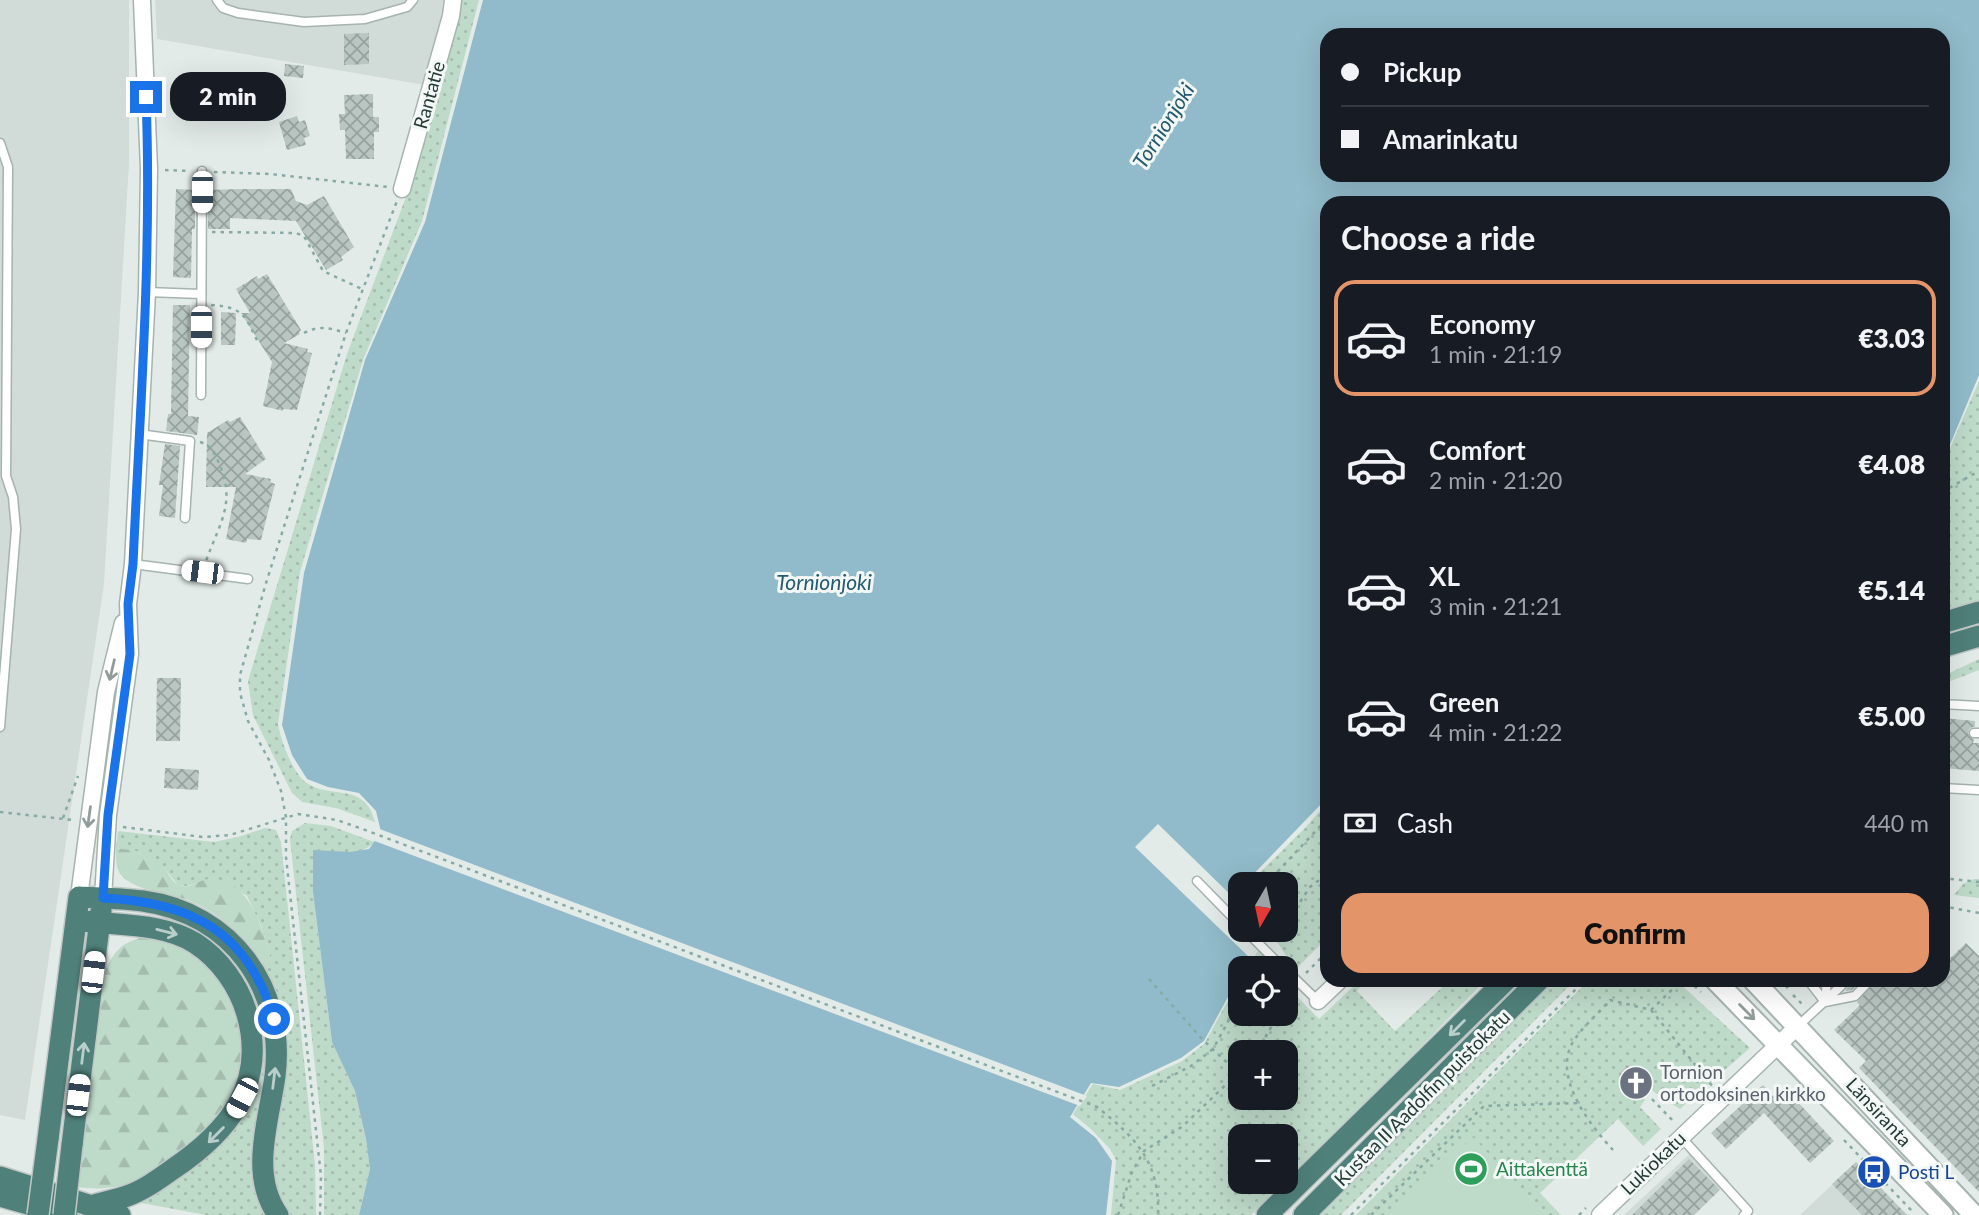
<!DOCTYPE html>
<html lang="en">
<head>
<meta charset="utf-8">
<style>
  body { margin:0; font-family:Lato,sans-serif; background:#20242c; color:#f1f3f6; height:100vh; display:flex; flex-direction:column; font-size:26px; white-space:nowrap }
  * { box-sizing:border-box; margin:0 }
  p { font-size:23px; color:#9ea1a6 }
  .icon { flex:none; width:38px; height:38px; fill:none; stroke:currentColor; stroke-width:2; stroke-linecap:round; stroke-linejoin:round }
  .map { position:relative; flex:1; overflow:hidden }
  .side { position:absolute; left:1320px; top:196px; width:630px; height:791px; display:flex; flex-direction:column; background:#171b24; border-radius:21px; box-shadow:0 7px 28px #0002 }
  .side>* { flex:none }
  .banner { position:absolute; left:1320px; top:28px; width:630px; height:154px; border-radius:21px; box-shadow:0 7px 28px #0002; display:grid; align-content:center; height:154px; padding:0 21px; background:#171b24 }
  .needle { width:46px; rotate:189deg }
  .controls { position:absolute; left:1228px; top:872px; display:grid; gap:14px }
  .controls a { display:grid; place-items:center; width:70px; height:70px; border-radius:14px; background:#171b24; box-shadow:0 7px 28px #0002; font-size:35px }
  .end { position:absolute; width:32px; height:32px; margin:-16px; border:9px solid #1a73e8; background:#fff; box-shadow:0 0 0 4px #fff }
  .from { border-radius:50% }
  .bubble { position:absolute; height:49px; border-radius:21px; background:#171b24; box-shadow:0 7px 28px #0002; font-size:23px; font-weight:800; line-height:49px; text-align:center }
  .car { position:absolute; width:21px; height:42px; margin:-21px -10px; border-radius:9px; box-shadow:0 0 5px 2px #0007; background:linear-gradient(#fff 24%,#345 0 40%,#fff 0 76%,#345 0 86%,#fff 0) }
  .banner b { display:flex; align-items:center; gap:24px; height:66px; font-size:26px }
  .banner b+b { border-top:2px solid #363941 }
  .banner i { width:18px; height:18px; background:#f1f3f6 }
  ul { padding:0; list-style:none }
  li { display:flex; align-items:center; gap:21px; height:116px; margin:0 14px 10px; padding:0 7px; border:4px solid transparent; border-radius:21px }
  li div { flex:1 }
  li b { display:block; font-size:26px }
  li em { font-style:normal; font-weight:800 }
  li.current { border-color:#e39569 }
  li>.icon { width:63px; height:63px; stroke-width:1.5 }
  h2 { padding:0 21px; font-size:32px; line-height:84px }
  .pay { display:flex; align-items:center; gap:18px; height:77px; padding:0 21px; font-size:26px }
  .pay p { margin-inline-start:auto }
  .action { display:flex; gap:14px; margin-top:auto; padding:14px 21px }
  .action a { flex:1; height:80px; border-radius:21px; background:#e39569; color:#111; font-size:28px; font-weight:800; line-height:80px; text-align:center }
  .map>svg:first-child { display:block }
</style>
</head>
<body>
<div class="map">
<svg width="1979" height="1215" viewBox="0 0 1979 1215">
  <defs>
    <pattern id="grass-dots" width="8" height="8" patternUnits="userSpaceOnUse" patternTransform="scale(1.75)"><rect width="8" height="8" fill="#bedac9"/><path d="M2 2h.1M6 6h.1" fill="none" stroke="#a3bcad" stroke-width="1.8" stroke-linecap="round"/></pattern>
    <pattern id="forest-firs" width="22" height="20" patternUnits="userSpaceOnUse" patternTransform="scale(1.75)"><rect width="22" height="20" fill="#bedac9"/><path d="M5 1l3.5 6h-7zM16 11l3.5 6h-7z" fill="#a3bcad"/></pattern>
    <pattern id="building-cross-hatch" width="8" height="8" patternUnits="userSpaceOnUse" patternTransform="scale(1.75)"><rect width="8" height="8" fill="#b9c6c2"/><path d="M0 0l8 8M0 8l8-8" fill="none" stroke="#96a29e"/></pattern>
  </defs>
  <rect width="100%" height="100%" fill="#e3ebe8"/>
  <path fill="#d1dbd8" d="M0,0h129v163l-25,421 -79,536 -25,-5z
    M155,0h288l-3,25 -15,60 -268,-46z
    M1696,1148l33,32 -35,35h-70z
    M1856,1162l51,53h-107z"/>
  <path fill="url(#grass-dots)" fill-rule="evenodd" d="M458,0h21l-57,221 -59,139 -63,212 -22,152c3,17 13,44 25,56 24,22 62,-1 72,42l-39,-14 -34,-6 -10,-9 -39,-78 -5,-34 99,-327 62,-165z
    M1979,381v222l-36,8 -1,-155 8,-8z
    M1979,659v11l-36,14v-8z
    M1326,804v135l-31,31 -26,-41h17v-45h-38l58,-57z
    M305,823l26,3 43,16c-13,16 -42,10 -61,9v41l19,150 23,49 11,48 4,30 -11,46h-35v-67l-34,-309 2,-8z
    M265,828l11,2 5,12 34,323 1,50h-25l-13,-19 -6,-22 12,-93 2,-33 -2,-28 -21,-57 8,-4 -10,-33 -14,-30 -25,-15 -11,-2 -25,7 -8,-1 -13,-16 -25,-17 -24,-4 2,-17 96,11 24,-5z
    M1974,879h5v19l-25,-3 9,-11z
    M162,915l22,8 32,18 25,24 24,48 3,202h-62l-70,-13z
    M1260,948l12,20h-26z
    M1241,977v36h45v-28l33,34 41,-39 3,4 -6,7 38,40 55,-51h36l-179,183 -56,52h-140l5,-55 -6,-11 -18,-19 -19,-16 20,-30 27,6 62,-29 22,-17zM1241,1052h45v45h-45zM1241,1136h45v45h-45z
    M1552,980h23l-234,235h-21z
    M1589,980h87l74,68 -70,61 -26,-17 -8,-8 2,-3 -12,-13 -2,1 -6,-5 -9,9 16,20 3,-1 7,8 -5,7 21,22 -18,17 -25,-27 -78,74 21,22h-15l-73,-77 -83,77h-34z"/>
  <path fill="url(#forest-firs)" d="M116,848c19,3 37,4 49,21 4,5 7,13 14,16 10,5 21,-6 31,-6 40,-1 52,50 61,80l-8,4c-19,-27 -45,-52 -78,-64 -20,-7 -44,-7 -61,-21 -9,-7 -8,-19 -8,-30z
    M145,937c79,12 122,94 85,166 -12,23 -34,37 -54,52 -33,25 -55,38 -98,32l27,-216c9,-20 18,-30 40,-34z"/>
  <path fill="#bedac9" d="M1473,1137l73,78h-156z"/>
  <path fill="#91bbca" fill-rule="evenodd" d="M483,0h1496v375l-30,72 -6,5 -1,-249h-616v596l-82,85h-3v3l-9,9 9,9v24h25l6,6 -23,22 -5,11h-3v5l-37,68 -23,17 -62,29 -28,-4 -21,34 26,21 16,23 -6,54h-747l11,-46 -4,-30 -11,-48 -23,-49 -19,-150v-42l37,2 19,-3 12,-17 -5,-21 -17,-18 -31,-6 -21,-8 -15,-24 -10,-30 22,-152 61,-213 60,-138zM1326,35h616v140h-616z"/>
  <path fill="#e3ebe8" d="M1158,824l83,81v24h25l6,6 -23,22 -114,-110z
    M377,828l710,268 -7,10 -708,-266z"/>
  <path fill="url(#building-cross-hatch)" d="M369,33v31l-25,1v-31z
    M285,64l19,2 -1,12 -19,-2z
    M373,94v23h6v15h-5v27h-28l-1,-29h-5l-1,-16h6l-1,-19z
    M297,116l2,6 6,-2 5,16 -6,2 2,7 -19,5 -8,-28z
    M176,189l19,1v39h-3l-1,49 -18,-1z
    M238,189h53l5,12 11,4 17,-9 30,51 -13,10 2,3 -17,10 -30,-49 -66,-3v11h-22v-39z
    M267,274l34,56 -2,2 1,2 -16,9 24,6 -1,3 5,1 -15,57 -14,-1v2l-20,-5 9,-44 -31,-49h9l-14,-24 21,-13 1,3z
    M173,305h17l-2,111 11,1 -2,18 -31,-4 2,-17h3z
    M221,312l15,1 -1,32h-14z
    M240,417l26,42 -21,15 26,5 -1,3 5,2 -14,56 -14,-1 -1,4 -20,-4 10,-52h-30l1,-54 21,-13 2,2z
    M165,444l15,2 -5,72 -16,-2 4,-31h-4z
    M157,678h24l-1,63h-24z
    M1942,718l33,3v5l-6,3 -1,5 6,5 -1,4h6v28l-37,-3z
    M165,768l34,2 -1,20 -34,-2z
    M1966,943l13,13v236l-120,-124 7,-7 -32,-31 26,-25 -3,-3 19,-22h66v-14z
    M1844,980h17l-9,10 -6,1 1,-7z
    M1628,1064l20,18 -13,12 -16,-21z
    M1763,1085l11,12 10,-10 50,54 -24,22 -46,-50 -38,36 -15,-16z
    M1689,1159l31,31 -26,25h-62z
    M1856,1162l51,53h-45l-30,-31z"/>
  <g fill="none" stroke-linecap="round" stroke-linejoin="round">
    <g stroke="#a6b3af" stroke-width="11">
      <path id="service" d="M217,0l6,8 15,5 66,9 61,-3 42,-12 6,-7
        M0,143l8,24 -2,309 7,21 3,32 -16,198
        M147,292l54,2
        M201,395l1,-224
        M139,434l51,7 -5,77
        M133,564l115,15
        M1942,704l37,2
        M1974,733h5
        M1942,788l37,2
        M1197,881l44,45
        M1244,929l39,39
        M1286,970l32,31
        M1808,980l17,22
        M1825,1002l30,-6 15,-16
        M1825,1002l2,-22
        M1798,1026l43,-40
        M1680,1136l68,75 -4,4"/>
    </g>
    <g stroke="#a6b3af" stroke-width="19">
      <path id="minor" d="M402,189l49,-173 2,-16
        M79,897l27,-205 17,-69
        M103,898l5,-83 22,-161 -2,-50 5,-40 14,-272 2,-123 -7,-169
        M1318,1001l22,-21
        M1600,1215l198,-189"/>
    </g>
    <g stroke="#a6b3af" stroke-width="23">
      <path id="tertiary" d="M1715,980l228,235
        M1753,980l221,235"/>
    </g>
    <g stroke="#c2c8c7" stroke-width="24">
      <path id="trunk" d="M1942,623l37,-11
        M1942,647l37,-11
        M76,920c39,6 85,2 119,23 25,16 44,43 52,71 20,71 -19,118 -74,155 -14,10 -29,21 -46,27 -11,4 -24,6 -36,10
        M48,1139l31,-242c21,1 43,1 64,4 88,12 143,87 132,175 -6,45 -26,98 3,139
        M72,1145l29,-234
        M0,1177l120,38
        M0,1196l67,19
        M1267,1215l239,-235
        M1304,1215l235,-235"/>
    </g>
    <path stroke="#87aba4" stroke-width="2.5" stroke-dasharray="3.5 5" stroke-linecap="butt" d="M165,170l25,1
      M214,172l56,2 118,13
      M212,232l84,1 8,3 19,35 39,18
      M211,305c34,2 34,12 48,39
      M304,333c15,-8 26,-5 42,0
      M200,442c10,3 14,10 18,19 19,41 2,61 -12,100
      M1942,492l37,-21
      M0,812l73,8
      M63,818l15,-42
      M123,827l80,10 27,-2 68,-21 39,6 31,11 729,276c39,31 63,55 61,108
      M1942,878l37,4
      M1266,884l60,-64
      M1942,906l37,7
      M1286,923l24,-36 16,-12
      M1275,942l7,-13
      M1306,973l20,-20
      M1149,979l52,59 37,35
      M1688,980l13,12
      M1786,988l10,-8
      M1793,995l10,10
      M1286,999l5,-8
      M1651,1010l62,77
      M1257,1052l22,-39
      M1152,1086l39,-20 22,-17 28,-51
      M1652,1099l22,23
      M1844,1140l68,71
      M1613,1150c-23,-25 -61,-73 -40,-108 9,-15 25,-28 37,-42l41,10 31,-30
      M320,1215l1,-39 -35,-319v-40l-5,-26 -12,-31 -21,-39 -8,-28v-18l26,-92 80,-250 51,-132
      M1118,1215l14,-43 12,-21 39,-25 58,-56
      M1351,1215l234,-235
      M1371,1215l113,-109 94,-3
      M1579,1215l7,-7"/>
    <use href="#service" stroke="#fff" stroke-width="8"/>
    <use href="#minor" stroke="#fff" stroke-width="16"/>
    <use href="#tertiary" stroke="#fff" stroke-width="19"/>
    <use href="#trunk" stroke="#50807a" stroke-width="21"/>
    <g stroke="#c2c8c7" stroke-width="24" stroke-linecap="butt">
      <path id="trunk-bridge" d="M38,1215l10,-76
        M64,1215l8,-70"/>
    </g>
    <use href="#trunk-bridge" stroke="#50807a" stroke-width="21"/>
  </g>
  <defs><path id="oneway-shaft" d="M-6 0H5M1.5-3L5.5 0L1.5 3" fill="none" stroke-width="1.6" stroke-linecap="round" stroke-linejoin="round" transform="scale(1.75)"/></defs>
  <g stroke="#929d9b">
    <use href="#oneway-shaft" transform="translate(112 670) rotate(103)"/>
    <use href="#oneway-shaft" transform="translate(89 817) rotate(98)"/>
    <use href="#oneway-shaft" transform="translate(1747 1012) rotate(45)"/>
  </g>
  <g stroke="#bacecb">
    <use href="#oneway-shaft" transform="translate(167 932) rotate(14)"/>
    <use href="#oneway-shaft" transform="translate(1457 1028) rotate(135)"/>
    <use href="#oneway-shaft" transform="translate(83 1053) rotate(-83)"/>
    <use href="#oneway-shaft" transform="translate(274 1078) rotate(-83)"/>
    <use href="#oneway-shaft" transform="translate(216 1135) rotate(135)"/>
  </g>
  <g fill="none" stroke-linecap="round" stroke-linejoin="round">
    <path stroke="#1a73e8" stroke-width="9" d="M146,97c6,156 -6,311 -13,467l-5,40 2,50 -22,161 -5,83c88,4 145,33 171,121"/>
  </g>
  <defs>
    <g id="church-disc" transform="scale(1.75)"><circle r="9.5" fill="#6b7280" stroke="#f3f8f6"/><path d="M-1.2-6h2.4v3.5h3.3v2.4h-3.3V6h-2.4V-.1h-3.3v-2.4h3.3Z" fill="#fff"/></g>
    <g id="stadium-disc" transform="scale(1.75)"><circle r="9.5" fill="#2e9e5b" stroke="#f3f8f6"/><path d="M0-5a6.5 5 0 1 0 0 10a6.5 5 0 1 0 0-10ZM-3.5-1.8h7v3.6h-7Z" fill="#fff"/></g>
    <g id="bus-disc" transform="scale(1.75)"><circle r="9.5" fill="#1a4fb4" stroke="#f3f8f6"/><path d="M-5-6H5V4H4V6H2V4H-2V6H-4V4H-5ZM-3.5-4V0h7V-4ZM-3.5 1.2v1.5H-2V1.2ZM2 1.2v1.5H3.5V1.2Z" fill="#fff"/></g>
  </defs>
  <g fill-rule="evenodd">
    <use href="#church-disc" x="1636" y="1083"/>
    <use href="#stadium-disc" x="1471" y="1169"/>
    <use href="#bus-disc" x="1874" y="1172"/>
  </g>
  <g text-anchor="middle" stroke-width="6" stroke-linejoin="round" paint-order="stroke">
    <g font-size="19" fill="#253b37" stroke="#f3f8f6">
      <text transform="translate(429 95) rotate(-74)" y="7">Rantatie</text>
      <text transform="translate(1422 1098) rotate(-45)" y="7">Kustaa II Aadolfin puistokatu</text>
      <text transform="translate(1879 1112) rotate(47)" y="7">Länsiranta</text>
      <text transform="translate(1653 1163) rotate(-44)" y="7">Lukiokatu</text>
    </g>
    <g font-size="19" fill="#5b616d" stroke="#f3f8f6" text-anchor="start">
      <text x="1660" y="1079">Tornion<tspan x="1660" dy="22">ortodoksinen kirkko</tspan></text>
    </g>
    <g font-size="19" fill="#27864d" stroke="#f3f8f6" text-anchor="start">
      <text x="1496" y="1176">Aittakenttä</text>
    </g>
    <g font-size="19" fill="#164399" stroke="#f3f8f6" text-anchor="start">
      <text x="1898" y="1179">Posti L</text>
    </g>
    <g font-size="21" font-style="italic" fill="#255b70" stroke="#f3f8f6">
      <text transform="translate(1164 126) rotate(-58)" y="7">Tornionjoki</text>
      <text x="824" y="590">Tornionjoki</text>
    </g>
  </g>
</svg>
<div class="controls">
<a><svg class="needle" viewBox="-14 -14 28 28"><path d="M0-13l5 13h-10z" fill="#e53935"/><path d="M0 13l5-13h-10z" fill="#9ea1a6"/></svg></a>
<a><svg class="icon" aria-label="locate" viewBox="0 0 24 24"><circle cx="12" cy="12" r="6"/><path d="M12 2v4M12 18v4M2 12h4M18 12h4"/></svg></a>
<a>+</a>
<a>−</a>
</div>
<i class="end from" style="left:274px;top:1019px"></i>
<i class="end" style="left:146px;top:97px"></i>
<div class="bubble" style="left:170px;top:72px;width:116px">2 min</div>
<i class="car" style="left:202px;top:192px;rotate:180deg"></i>
<i class="car" style="left:201px;top:327px;rotate:180deg"></i>
<i class="car" style="left:202px;top:572px;rotate:277deg"></i>
<i class="car" style="left:93px;top:972px;rotate:7deg"></i>
<i class="car" style="left:78px;top:1095px;rotate:7deg"></i>
<i class="car" style="left:242px;top:1098px;rotate:208deg"></i>
<div class="banner">
<b><i class="from"></i>Pickup</b>
<b><i></i>Amarinkatu</b>
</div>
<section class="side">
<h2>Choose a ride</h2>
<ul>
<li class="current"><svg class="icon" aria-label="car" viewBox="0 0 24 24"><path d="M5 17H2v-5l4-1 3-4h7l3 4 3 1v5h-3M9 17h6M6 11h13"/><circle cx="7" cy="17" r="2"/><circle cx="17" cy="17" r="2"/></svg><div><b>Economy</b><p>1 min · 21:19</p></div><em>€3.03</em></li>
<li><svg class="icon" aria-label="car" viewBox="0 0 24 24"><path d="M5 17H2v-5l4-1 3-4h7l3 4 3 1v5h-3M9 17h6M6 11h13"/><circle cx="7" cy="17" r="2"/><circle cx="17" cy="17" r="2"/></svg><div><b>Comfort</b><p>2 min · 21:20</p></div><em>€4.08</em></li>
<li><svg class="icon" aria-label="car" viewBox="0 0 24 24"><path d="M5 17H2v-5l4-1 3-4h7l3 4 3 1v5h-3M9 17h6M6 11h13"/><circle cx="7" cy="17" r="2"/><circle cx="17" cy="17" r="2"/></svg><div><b>XL</b><p>3 min · 21:21</p></div><em>€5.14</em></li>
<li><svg class="icon" aria-label="car" viewBox="0 0 24 24"><path d="M5 17H2v-5l4-1 3-4h7l3 4 3 1v5h-3M9 17h6M6 11h13"/><circle cx="7" cy="17" r="2"/><circle cx="17" cy="17" r="2"/></svg><div><b>Green</b><p>4 min · 21:22</p></div><em>€5.00</em></li>
</ul>
<div class="pay"><svg class="icon" aria-label="cash" viewBox="0 0 24 24"><path d="M3 7h18v10H3z"/><circle cx="12" cy="12" r="2"/></svg>Cash<p>440 m</p></div>
<div class="action"><a>Confirm</a></div>
</section>
</div>
</body>
</html>
